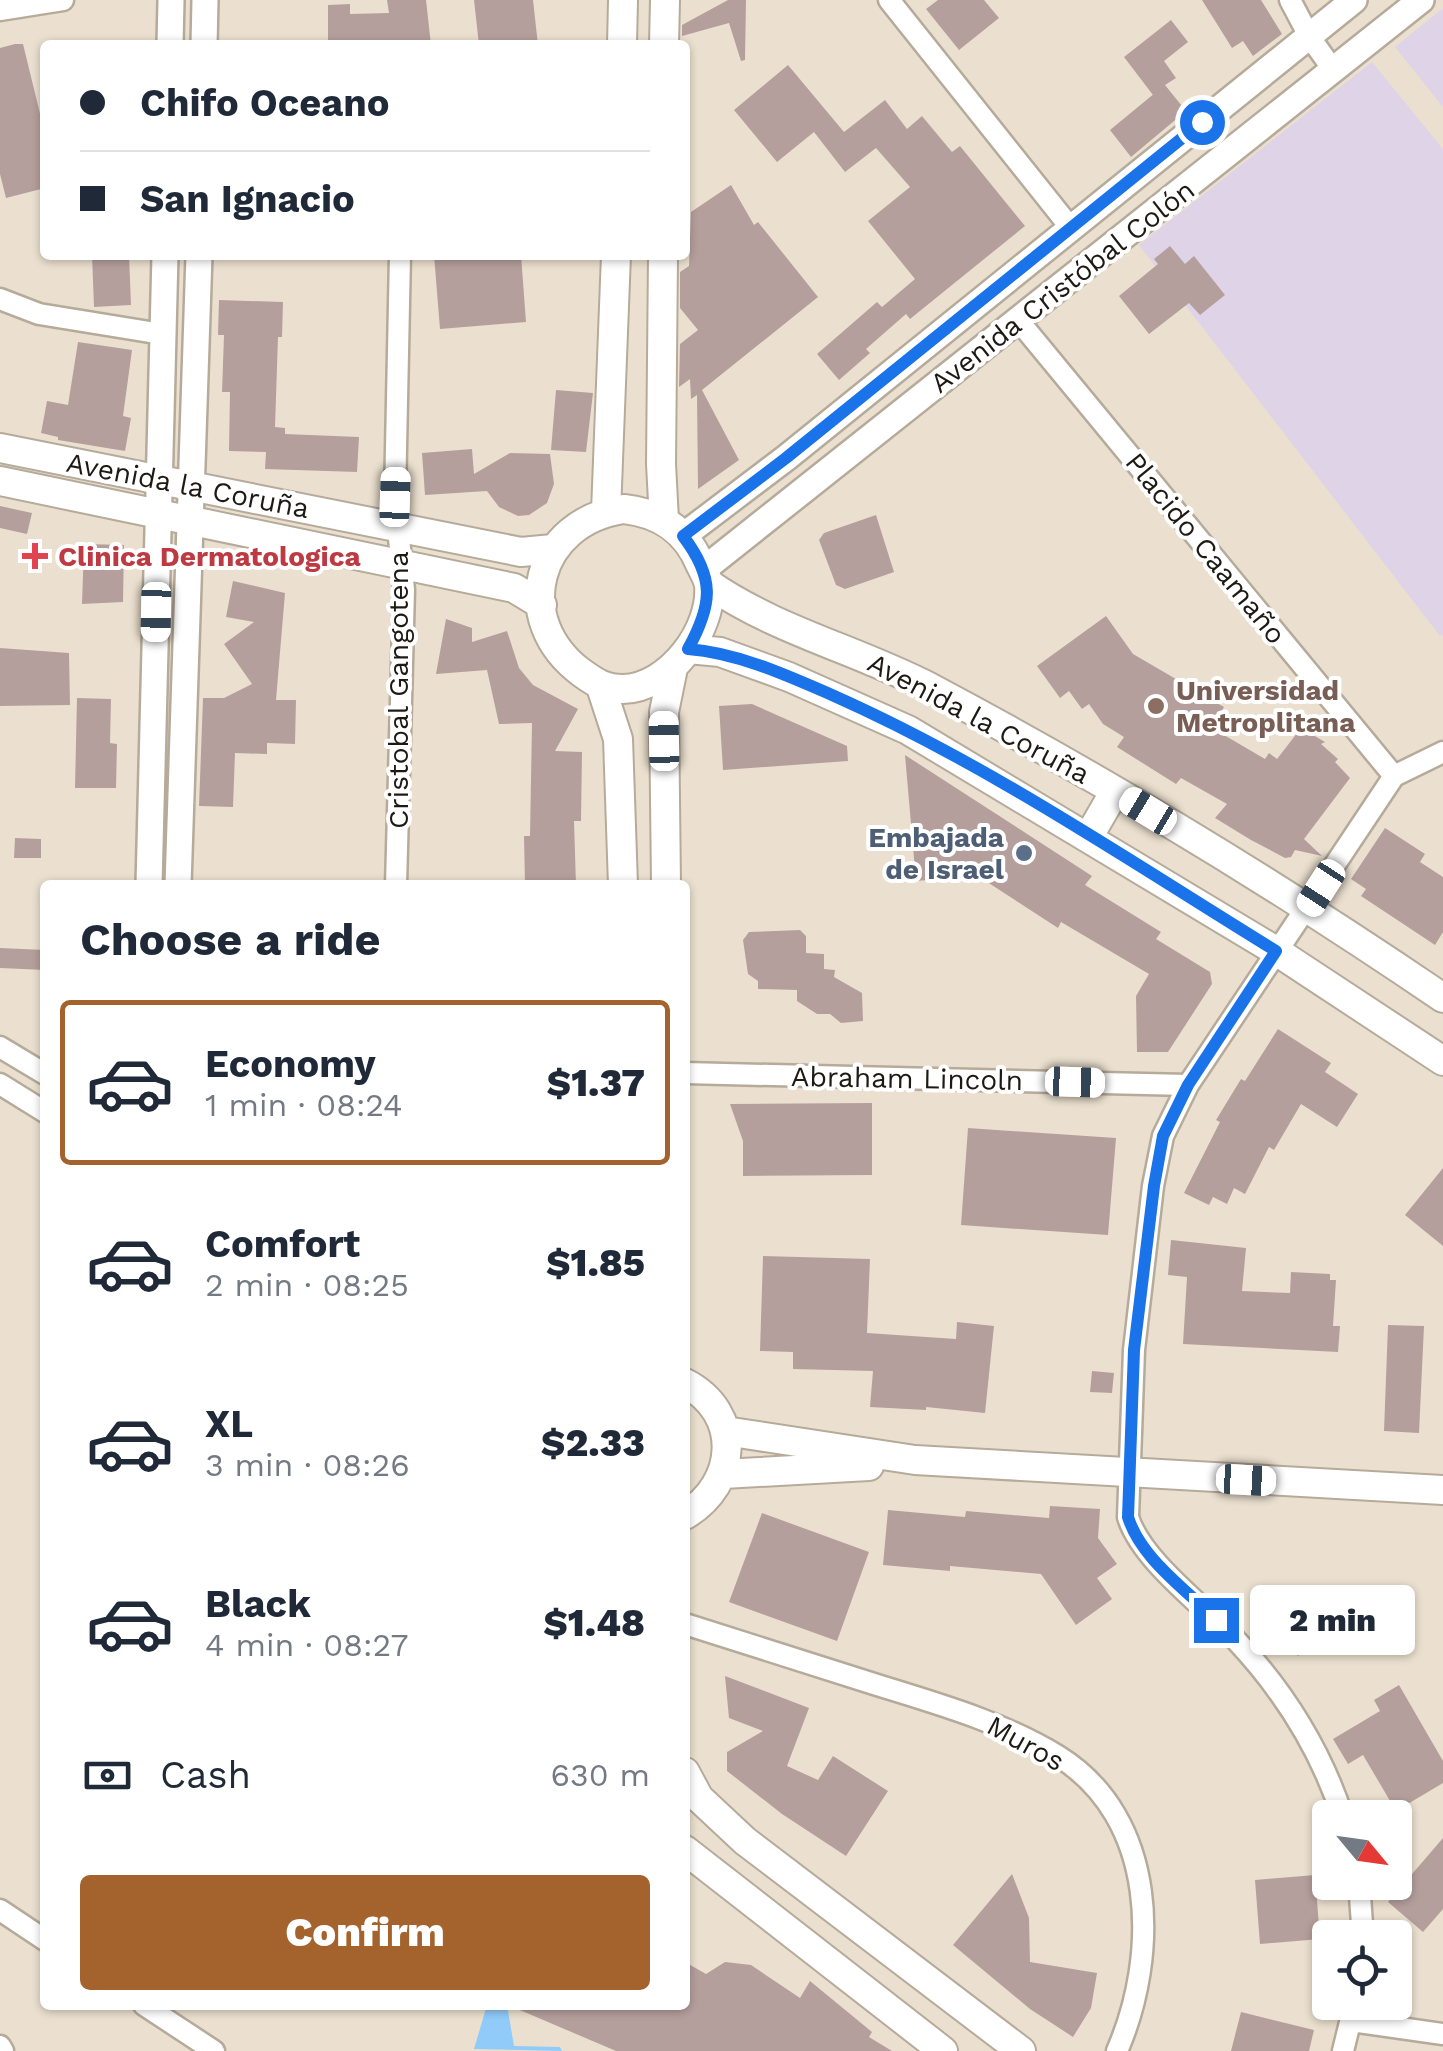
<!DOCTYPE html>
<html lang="en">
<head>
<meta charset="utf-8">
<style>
  body { margin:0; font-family:"Work Sans",sans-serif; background:#f2f2f3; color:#1f2937; height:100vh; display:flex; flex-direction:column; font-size:38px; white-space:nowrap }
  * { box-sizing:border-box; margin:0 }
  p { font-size:32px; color:#747a83 }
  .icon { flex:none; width:55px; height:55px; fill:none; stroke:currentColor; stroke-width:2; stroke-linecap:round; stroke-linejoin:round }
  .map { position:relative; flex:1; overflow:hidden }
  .details { position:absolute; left:40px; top:880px; width:650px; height:1130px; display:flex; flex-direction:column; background:#fff; border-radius:10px; box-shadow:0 2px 8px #0004 }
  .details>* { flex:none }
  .top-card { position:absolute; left:40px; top:40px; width:650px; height:220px; border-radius:10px; box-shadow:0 2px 8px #0004; display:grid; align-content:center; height:220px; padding:0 40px; background:#fff }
  .needle { width:65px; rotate:119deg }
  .buttons { position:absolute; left:1312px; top:1800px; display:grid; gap:20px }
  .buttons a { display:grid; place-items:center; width:100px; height:100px; border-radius:10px; background:#fff; box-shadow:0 2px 8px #0004; font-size:50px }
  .end { position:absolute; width:45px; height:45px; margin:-22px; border:12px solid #1a73e8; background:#fff; box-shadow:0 0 0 5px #fff }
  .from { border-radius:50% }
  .bubble { position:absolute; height:70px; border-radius:10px; background:#fff; box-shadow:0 2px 8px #0004; font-size:32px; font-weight:800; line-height:70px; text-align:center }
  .car { position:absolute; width:30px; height:60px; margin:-30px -15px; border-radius:12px; box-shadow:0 0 8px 2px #0007; background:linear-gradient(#fff 24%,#345 0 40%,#fff 0 76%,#345 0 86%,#fff 0) }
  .top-card b { display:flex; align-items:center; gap:35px; height:95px; font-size:38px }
  .top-card b+b { border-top:2px solid #e0e1e3 }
  .top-card i { width:25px; height:25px; background:#1f2937 }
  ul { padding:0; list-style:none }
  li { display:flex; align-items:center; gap:30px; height:165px; margin:0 20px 15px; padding:0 20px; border:5px solid transparent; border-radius:10px }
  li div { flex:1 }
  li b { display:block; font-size:38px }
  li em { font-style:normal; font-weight:800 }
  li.active { border-color:#a4632d }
  li>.icon { width:90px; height:90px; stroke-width:1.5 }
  h2 { padding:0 40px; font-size:45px; line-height:120px }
  .pay { display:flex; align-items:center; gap:25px; height:110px; padding:0 40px; font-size:38px }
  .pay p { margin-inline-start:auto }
  .action { display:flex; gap:20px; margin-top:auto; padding:20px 40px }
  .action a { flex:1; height:115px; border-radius:10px; background:#a4632d; color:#fff; font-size:40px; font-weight:800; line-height:115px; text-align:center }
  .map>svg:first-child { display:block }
</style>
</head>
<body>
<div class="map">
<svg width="1443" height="2051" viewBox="0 0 1443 2051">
  <rect width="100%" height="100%" fill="#ebe0cf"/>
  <path fill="#dfd3e7" d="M1443,8v99l-48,-60z
    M1372,62l71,87v485l-3,2 -301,-391z"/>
  <path fill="#90cbf9" d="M487,2005h20l7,41 46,1 2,4 -88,-2z"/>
  <path fill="#b59f9d" d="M387,0h39l5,45 -103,-1v-39l22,-1v10l39,-1z
    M474,0h59l5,45h-59z
    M728,0h18l-1,60 -4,1 -12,-38 -47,13v-11z
    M938,0h46l15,18 -40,32 -33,-41z
    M1202,0h59l21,34 -29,22 -10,-15 -11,7z
    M1171,20l17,22 -24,19 12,17 -11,7 21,26 -55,46 -21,-27 51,-42 -8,7 -29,-38z
    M15,44h8l22,90v54l-39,10 -6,-24v-126z
    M788,65l56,67 41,-32 22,29 15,-13 30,36 8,-6 65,80 -115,93 -4,-5 -40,35 4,4 -31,27 -22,-26 60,-52 5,5 33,-28 -47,-58 42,-34 -34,-39 -31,24 -31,-40 -37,30 -43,-52z
    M731,185l23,40 4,-3 60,75 -116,93 37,70 -41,29 -1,-94 -6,4 -1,-20 -11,8 1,-43 18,-14 -18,-22v-36l9,-6 2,-54z
    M1170,246l15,18 9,-8 31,39 -25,20 -11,-12 -40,31 -30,-38 39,-32 -4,-5z
    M92,255h37l2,50 -37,2z
    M434,255h87l5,67 -86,7z
    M219,300l64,2 -1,35h-4l-3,90 10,1v6l74,3 -2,35 -92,-3 1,-17 -37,-1 1,-59h-8l2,-57h-6z
    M78,342l54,8 -9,66 8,2 -6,33 -67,-11v-3l-17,-4 6,-32 21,4z
    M556,390l37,3 -7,59 -35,-2z
    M472,449l2,25 36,-21 40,1 4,30 -7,19 -18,12 -11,1 -19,-9 -12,-16 -62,4 -3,-42z
    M0,506l32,7 -5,21 -27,-6z
    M876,515l18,57 -49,17 -9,-4 -17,-45 5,-7z
    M84,544l40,1 -1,57 -41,2z
    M233,581l52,12 -9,107h20l-1,44 -28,-1v11l-32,-1 -2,54 -34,-1 4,-108h21l28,-14 -28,-40 30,-22 -28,-5z
    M1106,616l27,38 91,53 -12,21 53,31 4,-6 8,6 24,-31 24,14 -4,2 17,15 -3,3 15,16 -46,61 18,17 -27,-6 -4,7 -6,1 -34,-18 -36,-22 12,-14 -46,-26 -5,6 -59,-37 7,-10 -21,-13 -14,-20 -7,5 -13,-18 -9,7 -23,-32z
    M446,619l26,9v14l35,-11 12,37 14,17 45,24 -23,42 27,1 -1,69h-7l2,64h-51l-1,-49h6l2,-113 -33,1 -12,-54 -51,4z
    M0,648l69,5 1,52 -70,1z
    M77,698l34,1 -1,44 7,1 -1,44h-41z
    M752,704l95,42 1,15 -125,9 -4,-64z
    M905,755l187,121 -7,9 76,47 -5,7 54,33 2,12 -44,68h-31l-1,-56 13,-22 -88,-52 -3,6 -80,-52 -62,5z
    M1385,828l40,26 -5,8 23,15v55l-8,13 -74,-49 5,-7 -15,-10z
    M15,838l26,1v19h-27z
    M800,930l6,6v17l18,1v15l11,1 -1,7 28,16 1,28 -22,2 -11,-9h-13l-20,-13v-11l-39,-1v-8l-10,-7 -5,-34 6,-8z
    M0,948l45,2v20l-45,-2z
    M1278,1029l53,34 -6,9 33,22 -21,33 -36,-23 -27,46 -5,-3 -24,47 -11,-6 -7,16 -14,-7 -4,8 -25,-12 36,-71 -4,-2 25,-41 4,2z
    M872,1103v72l-129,1v-35l-13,-37z
    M968,1128l148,10 -8,97 -147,-10z
    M1443,1168v78l-38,-31z
    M1171,1240l75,8 -4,43 48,2 1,-21 39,2v6h6l-3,46h7l-2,26 -155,-8 4,-67 -19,-2z
    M763,1256l107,3 -3,74 89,6 1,-17 37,4 -9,87 -59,-6v3l-56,-3 3,-36 -80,-2v-17l-33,-1z
    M1388,1325l36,1 -5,107 -35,-2z
    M1092,1371l22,2 -2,20 -22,-1z
    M1050,1506l50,3 -2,29 19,26 -20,14 15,21 -36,26 -35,-51 -91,-8v5l-67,-6 5,-55 77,7 1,-6 83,7z
    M762,1513l107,39 -32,89 -108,-39z
    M1301,1596l28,34 -31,26 -29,-35z
    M725,1676l84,32 -22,58 31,14 15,-24 55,35 -42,65 -64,-42 -55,-43v-19l36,-21 -34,-13z
    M1399,1685l44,76v22l-47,28 -33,-56 -15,9 -15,-25 47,-28 -6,-11z
    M1443,1838v71l-20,23 -35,-30z
    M1012,1874l17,44 1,44 67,11 -6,35 -18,29 -43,-28 -77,-64z
    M1315,1875l5,64 -60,5 -5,-64z
    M685,1962l21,12 19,-12 26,3 49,33 10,-17 62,51 -3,5 23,14h-276l-108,-46h177z
    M1241,2012l73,18 -5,21h-78z"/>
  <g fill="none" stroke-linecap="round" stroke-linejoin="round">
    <g stroke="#b6ab9a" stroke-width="25">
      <path id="minor" d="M889,0l181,227
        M1290,0l19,36 25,35
        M0,10l63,-10
        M0,299l39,15 123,20
        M1018,320l376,456
        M396,885l8,-295 -9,-93 5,-242
        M0,1047l45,27
        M685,1073l503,12
        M0,1084l45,28
        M685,1624c63,20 126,40 189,60 64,20 126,37 184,72 100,62 101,199 59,295
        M1343,1818c-22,-68 -60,-128 -108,-179 -32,-34 -94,-79 -107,-122l6,-167 19,-164 10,-50 25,-51 206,-309 49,-24
        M1359,1882l4,56
        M0,1910l45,30
        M144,2005l70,46
        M1351,2021l92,13
        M0,2046l3,5
        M1343,2051l12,-49"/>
    </g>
    <g stroke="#b6ab9a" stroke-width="30">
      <path id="tertiary" d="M170,45l1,-45
        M204,45l1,-45
        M683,536l103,-78 568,-458
        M703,570l718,-570
        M149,885l16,-630
        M178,885l21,-630"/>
    </g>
    <g stroke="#b6ab9a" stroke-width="32">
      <path id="secondary" d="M622,45l1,-45
        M664,45l1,-45
        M663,255l-2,209 3,56
        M0,448l521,104 32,-3
        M0,481l514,107 28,17
        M624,509c36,4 62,21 76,55 3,6 8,15 9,21 4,45 -40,103 -86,104 -18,0 -27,-6 -41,-16 -72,-53 -47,-151 42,-164z
        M606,512l10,-257
        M709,584c66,46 148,66 220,103 177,94 348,198 514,311
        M688,649l32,3 69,25 119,53 368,221 167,110
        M601,687l17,52 5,146
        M1089,836l26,-45
        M666,885l-2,-173 9,-44
        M685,1383c58,30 53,101 0,132
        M725,1431l190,29 528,30
        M723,1474l146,-8
        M685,1772l14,26 46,43 276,210
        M685,1850l258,201"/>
    </g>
    <use href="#minor" stroke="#fff" stroke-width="20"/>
    <use href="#tertiary" stroke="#fff" stroke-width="25"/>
    <use href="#secondary" stroke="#fff" stroke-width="28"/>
  </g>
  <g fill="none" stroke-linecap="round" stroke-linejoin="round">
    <path stroke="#1a73e8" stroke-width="12" d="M1202,122l-416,336 -103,78c32,42 30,68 5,113 50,4 98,26 144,46 156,69 299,167 444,256l-88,134 -25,51 -9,50 -20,164 -6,167c13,42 58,72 88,103"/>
  </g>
  <path fill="#e0444e" stroke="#fff" stroke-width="4" d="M30 541h10v10h10v10h-10v10h-10v-10h-10v-10h10z"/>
  <circle fill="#8d6e63" stroke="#fff" stroke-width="4" cx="1156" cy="706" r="10"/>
  <circle fill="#5c6f8a" stroke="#fff" stroke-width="4" cx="1024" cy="853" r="10"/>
  <g text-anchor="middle" stroke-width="8" stroke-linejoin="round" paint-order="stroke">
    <g font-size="28" fill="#1d1913" stroke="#fff">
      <text transform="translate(1062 286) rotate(-38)" y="10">Avenida Cristóbal Colón</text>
      <text transform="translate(188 485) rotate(11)" y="10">Avenida la Coruña</text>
      <text transform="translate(1206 548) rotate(51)" y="10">Placido Caamaño</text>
      <text transform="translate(398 690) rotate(-90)" y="10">Cristobal Gangotena</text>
      <text transform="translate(979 718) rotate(28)" y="10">Avenida la Coruña</text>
      <text transform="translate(907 1078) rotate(1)" y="10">Abraham Lincoln</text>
      <text transform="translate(1026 1743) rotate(29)" y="10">Muros</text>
    </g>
    <g font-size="28" font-weight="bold" fill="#be3a42" stroke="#fff" text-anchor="start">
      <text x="58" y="566">Clinica Dermatologica</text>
    </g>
    <g font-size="28" font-weight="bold" fill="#785e54" stroke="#fff" text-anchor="start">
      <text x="1176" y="700">Universidad<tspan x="1176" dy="32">Metroplitana</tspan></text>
    </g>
    <g font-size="28" font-weight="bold" fill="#4e5e75" stroke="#fff" text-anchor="end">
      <text x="1004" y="847">Embajada<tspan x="1004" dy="32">de Israel</tspan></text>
    </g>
  </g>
</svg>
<div class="buttons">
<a><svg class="needle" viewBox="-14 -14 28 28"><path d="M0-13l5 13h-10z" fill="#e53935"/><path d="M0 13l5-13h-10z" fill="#747a83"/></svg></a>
<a><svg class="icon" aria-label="locate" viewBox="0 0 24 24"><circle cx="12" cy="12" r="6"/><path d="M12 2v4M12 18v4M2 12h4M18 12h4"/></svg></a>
</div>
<i class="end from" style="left:1202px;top:122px"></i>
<i class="end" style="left:1216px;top:1620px"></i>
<div class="bubble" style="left:1250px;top:1585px;width:165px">2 min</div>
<i class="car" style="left:395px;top:497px;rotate:2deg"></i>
<i class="car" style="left:156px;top:612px;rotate:181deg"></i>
<i class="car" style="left:664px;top:741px;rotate:359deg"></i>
<i class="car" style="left:1148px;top:811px;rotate:301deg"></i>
<i class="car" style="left:1321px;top:888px;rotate:213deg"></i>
<i class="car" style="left:1075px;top:1082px;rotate:92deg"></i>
<i class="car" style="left:1246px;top:1480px;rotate:93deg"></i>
<div class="top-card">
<b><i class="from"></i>Chifo Oceano</b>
<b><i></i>San Ignacio</b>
</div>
<section class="details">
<h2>Choose a ride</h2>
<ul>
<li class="active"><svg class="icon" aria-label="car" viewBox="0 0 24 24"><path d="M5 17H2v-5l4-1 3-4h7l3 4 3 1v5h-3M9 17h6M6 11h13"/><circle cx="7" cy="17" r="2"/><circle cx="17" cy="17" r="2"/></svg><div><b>Economy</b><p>1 min · 08:24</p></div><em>$1.37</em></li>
<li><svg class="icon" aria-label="car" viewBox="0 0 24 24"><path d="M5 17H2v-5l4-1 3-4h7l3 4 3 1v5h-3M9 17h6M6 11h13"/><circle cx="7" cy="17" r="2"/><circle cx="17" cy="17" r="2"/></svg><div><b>Comfort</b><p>2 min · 08:25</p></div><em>$1.85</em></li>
<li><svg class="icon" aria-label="car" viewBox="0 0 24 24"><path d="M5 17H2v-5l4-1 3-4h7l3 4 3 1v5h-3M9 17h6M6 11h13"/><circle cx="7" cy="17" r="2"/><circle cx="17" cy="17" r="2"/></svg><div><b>XL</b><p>3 min · 08:26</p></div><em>$2.33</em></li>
<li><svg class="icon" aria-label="car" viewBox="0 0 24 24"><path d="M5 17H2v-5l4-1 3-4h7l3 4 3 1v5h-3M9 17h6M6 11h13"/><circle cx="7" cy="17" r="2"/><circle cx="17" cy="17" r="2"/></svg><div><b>Black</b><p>4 min · 08:27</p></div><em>$1.48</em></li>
</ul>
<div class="pay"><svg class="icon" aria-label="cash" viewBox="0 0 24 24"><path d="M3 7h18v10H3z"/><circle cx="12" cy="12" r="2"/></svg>Cash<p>630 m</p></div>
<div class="action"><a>Confirm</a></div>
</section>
</div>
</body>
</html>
